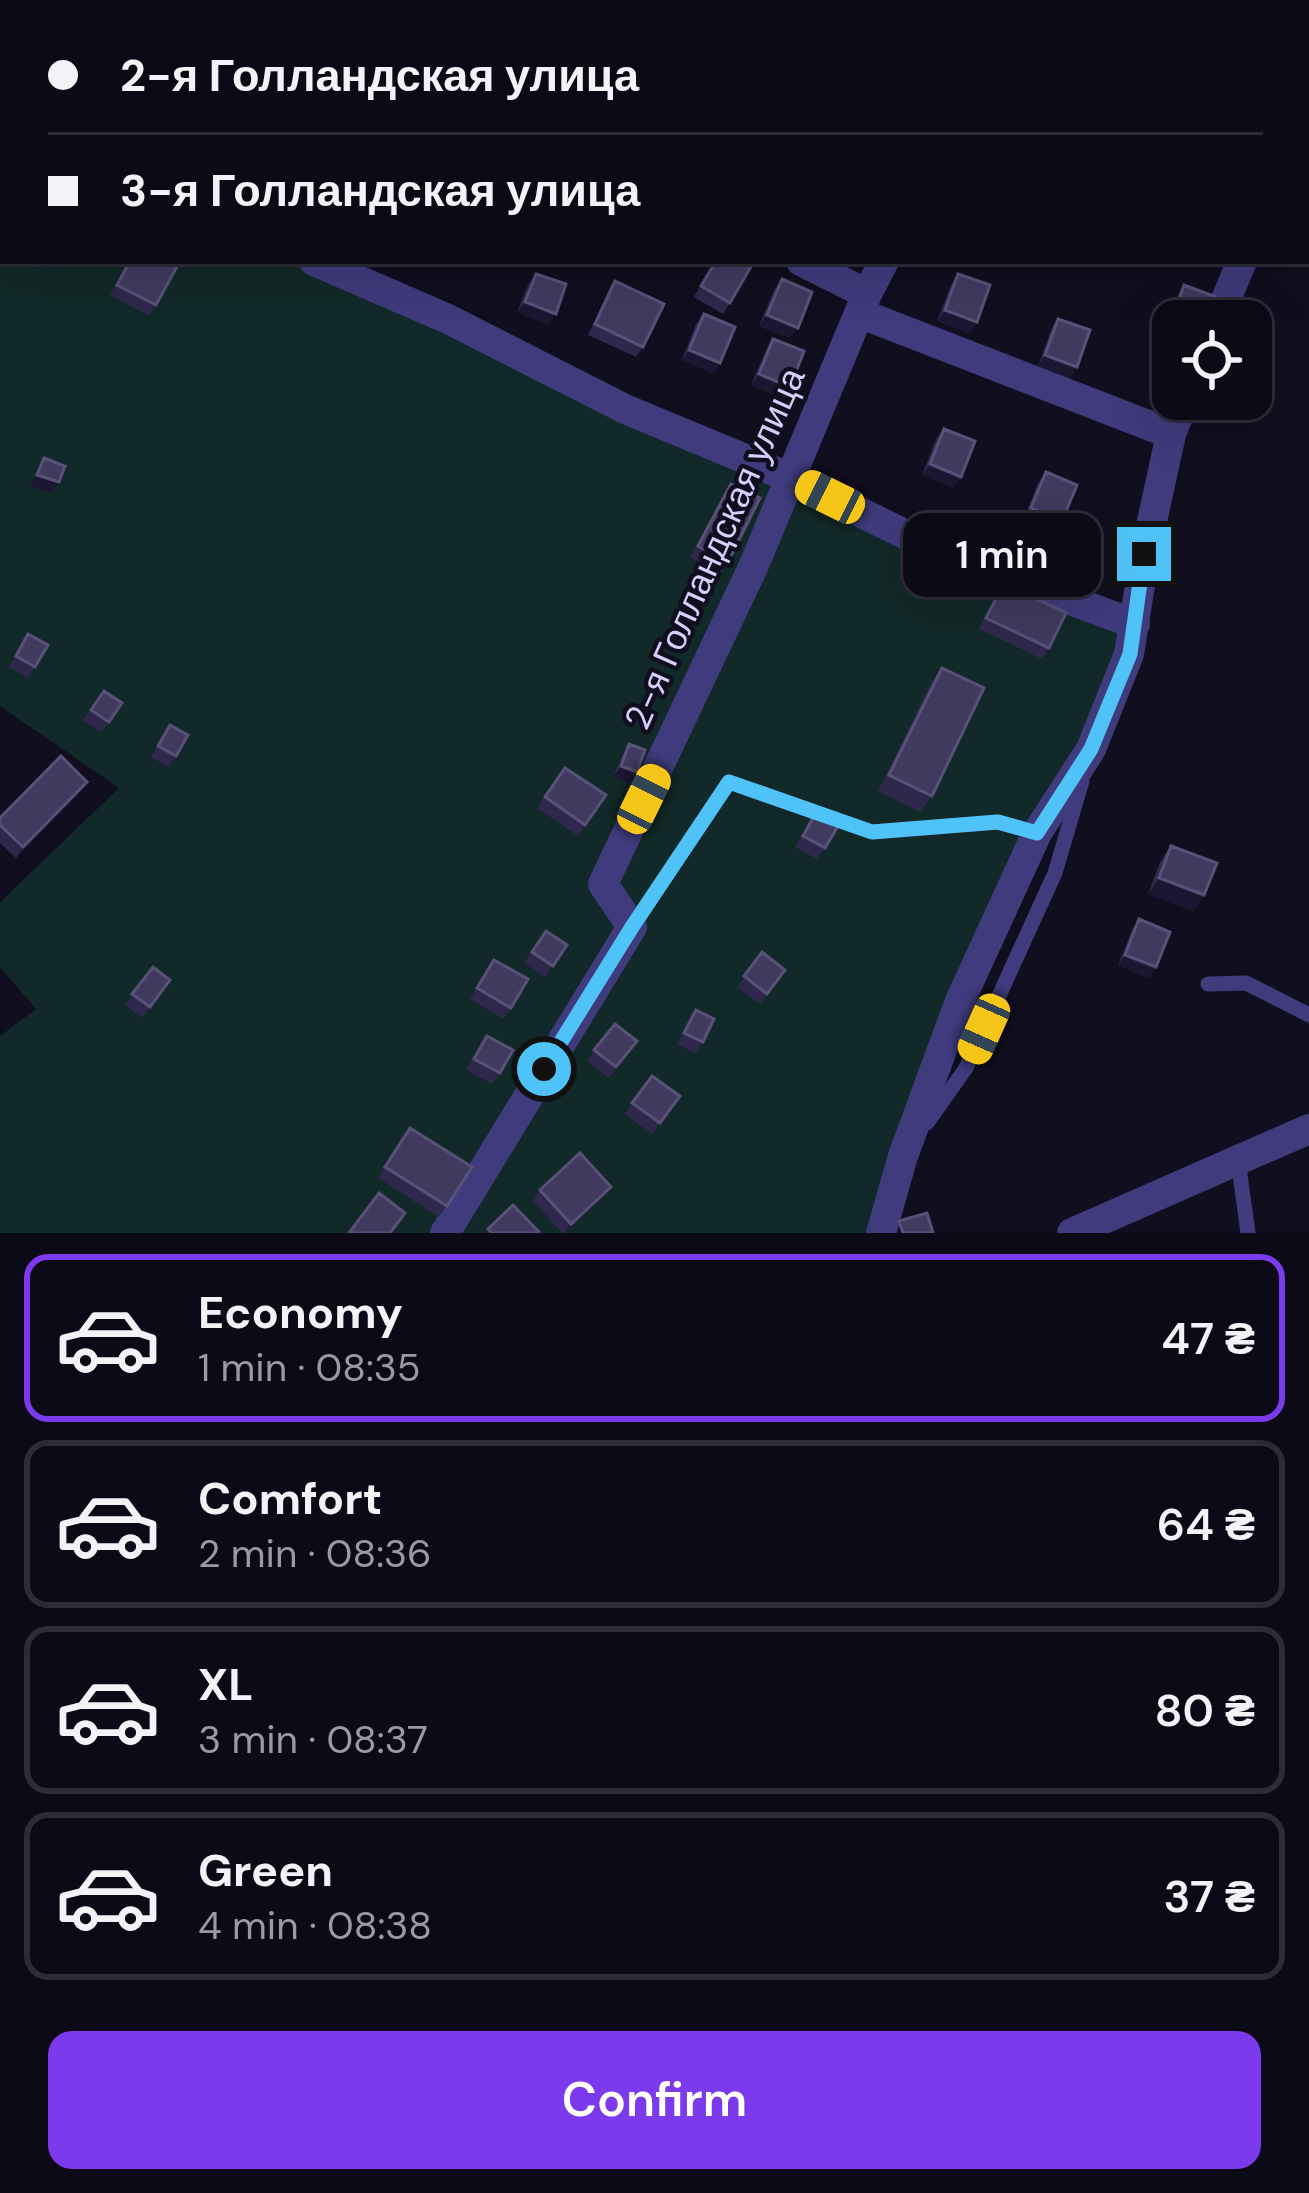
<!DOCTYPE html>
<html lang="en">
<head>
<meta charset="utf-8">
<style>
  body { margin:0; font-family:"DM Sans",sans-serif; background:#1b1824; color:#f1f3f6; height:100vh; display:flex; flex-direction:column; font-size:45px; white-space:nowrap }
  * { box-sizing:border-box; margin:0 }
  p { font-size:39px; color:#9a9aa1 }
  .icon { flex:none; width:66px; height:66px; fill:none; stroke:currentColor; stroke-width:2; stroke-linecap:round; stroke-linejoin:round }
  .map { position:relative; height:1233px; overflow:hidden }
  .sheet { display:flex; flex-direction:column; background:#0d0a17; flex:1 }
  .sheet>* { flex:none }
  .top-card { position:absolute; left:0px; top:0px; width:1311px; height:264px; box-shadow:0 12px 48px #0002,0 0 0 3px #2d2b36; display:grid; align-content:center; height:264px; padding:0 48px; background:#0d0a17 }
  .buttons { position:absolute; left:1152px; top:300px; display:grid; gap:24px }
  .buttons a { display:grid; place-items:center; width:120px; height:120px; border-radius:24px; background:#0d0a17; box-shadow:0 12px 48px #0002,0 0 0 3px #2d2b36; font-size:60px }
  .end { position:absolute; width:54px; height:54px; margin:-27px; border:15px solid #4fc3f7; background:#111; box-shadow:0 0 0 6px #111 }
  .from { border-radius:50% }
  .bubble { position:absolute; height:84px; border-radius:24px; background:#0d0a17; box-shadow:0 12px 48px #0002,0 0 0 3px #2d2b36; font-size:39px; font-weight:600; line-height:84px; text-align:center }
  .car { position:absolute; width:36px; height:72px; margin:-36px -18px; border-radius:15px; box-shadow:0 0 9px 3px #0007; background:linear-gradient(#f5c518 24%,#345 0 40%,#f5c518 0 76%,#345 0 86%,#f5c518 0) }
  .top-card b { display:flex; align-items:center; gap:42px; height:114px; font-size:45px }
  .top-card b+b { border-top:3px solid #2d2b36 }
  .top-card i { width:30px; height:30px; background:#f1f3f6 }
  ul { padding:21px 0 0; list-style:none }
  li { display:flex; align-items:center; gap:36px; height:168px; margin:0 24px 18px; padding:0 24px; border:6px solid #2d2b36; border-radius:24px }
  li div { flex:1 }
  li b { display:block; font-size:45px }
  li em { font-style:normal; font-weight:600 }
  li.current { border-color:#7c3aed }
  li>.icon { width:108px; height:108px; stroke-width:1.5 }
  .cta { display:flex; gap:24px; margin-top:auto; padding:24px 48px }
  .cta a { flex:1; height:138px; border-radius:24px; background:#7c3aed; color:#fff; font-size:48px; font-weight:600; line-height:138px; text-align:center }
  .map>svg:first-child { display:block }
</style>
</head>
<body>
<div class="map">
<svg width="1309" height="1233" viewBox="0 0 1309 1233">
  <rect width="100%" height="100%" fill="#110e1f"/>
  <path fill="#112928" d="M0,0h614l-6,3h-605v258h326l472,214 330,141 -256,617h-875v-197l36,-27 -36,-42v-65l119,-114 -119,-82z"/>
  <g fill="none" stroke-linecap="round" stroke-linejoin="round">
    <path stroke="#3f3b7c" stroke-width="15" d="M632,927l97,-145 143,50 126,-10 39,11
      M1208,984l38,-1 63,32
      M927,1123l39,-55 89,-195 27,-92
      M1238,1160l10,73"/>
    <path stroke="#3f3b7c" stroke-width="30" d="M718,0l6,3
      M1035,0l7,3
      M618,3l5,-3
      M998,3l1,-3
      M1308,109l1,-3
      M314,261l134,58 177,90 166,69 154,76 190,70
      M801,261l66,33
      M859,313l312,121
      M1217,321l25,-60
      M445,1233l187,-306 -29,-43 151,-319 113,-271 17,-33
      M881,1233l22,-77 57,-155 77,-168 54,-84 38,-95 16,-100 26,-120 14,-35
      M1072,1233l237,-104"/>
  </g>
  <path fill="#2f284c" d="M128,261h52l-31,55 -39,-21z
    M714,261h35l-19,42 -7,11 -29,-17z
    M536,274l12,51 -31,-13 11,-27z
    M958,274l19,48 -8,11 -32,-12 14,-36z
    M782,279l8,59 -31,-12 15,-36z
    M615,281l28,66 -7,10 -48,-22 20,-43z
    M1184,285l32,12 -52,36 13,-37z
    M704,314l16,49 -7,10 -31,-13 14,-36z
    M1058,319l19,48 -8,11 -31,-12 13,-36z
    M773,339l9,59 -31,-13 15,-35z
    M944,429l9,59 -31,-13 14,-36z
    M1046,472l9,59 -31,-13 14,-35z
    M731,484l-3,78 -7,11 -31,-16z
    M1004,583l45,65 -7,11 -63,-30 17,-35z
    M28,634l7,33 -7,11 -19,-11z
    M942,668l-10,128 -12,16 -42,-21 53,-108z
    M104,691l18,12 -21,30 -18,-13z
    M170,725l6,31 -7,11 -18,-10z
    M629,744v39l-16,-6 9,-22z
    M565,768l41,27 -28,41 -41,-28z
    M80,792l-64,66 -16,-15v-25z
    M815,814l10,34 -8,11 -22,-12z
    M1171,846l33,49 -11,16 -45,-17 12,-32z
    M1139,919l17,48 -8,11 -30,-13 14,-35z
    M546,931l21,14 -22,32 -21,-14z
    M762,952l23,18 -25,34 -23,-17z
    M494,960l17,48 -8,11 -33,-20z
    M153,967l17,13 -28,38 -17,-13z
    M696,1010l7,32 -8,11 -18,-9z
    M615,1024l22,17 -28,37 -22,-17z
    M487,1036l13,37 -8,11 -26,-14z
    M652,1076l28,20 -28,38 -27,-20z
    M410,1128l62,39 -33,50 -61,-39z
    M611,1187l-8,10 -38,36h-3l-29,-32 7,-11z"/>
  <path fill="#1c1632" d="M525,302l31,12 -8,11 -31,-13z
    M945,310l32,12 -8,11 -32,-12z
    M767,315l31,13 -8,10 -31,-12z
    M1171,322h2v14l-9,-3z
    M689,350l31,13 -7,10 -31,-13z
    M1045,355l32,12 -8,11 -31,-12z
    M759,374l31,13 -8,11 -31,-13z
    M930,464l31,13 -8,11 -31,-13z
    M37,475l22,7 -8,11 -21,-8z
    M1031,508l31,13 -7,10 -31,-13z
    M621,766l16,6 -8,11 -16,-6z
    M87,782l-7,10 -64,66 7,-11z
    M1159,878l45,17 -11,16 -45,-17z
    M1125,955l31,12 -8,11 -30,-13z
    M611,1187l-8,10 -39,36 7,-9z"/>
  <path fill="#413a5f" stroke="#585178" stroke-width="3" d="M401,0h41l2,3h-47z
    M937,0h15l7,3h-23z
    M130,261h50l-24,44 -39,-20z
    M716,261h33l4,2 -23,40 -29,-17z
    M536,274l30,10 -10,30 -31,-12z
    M958,274l32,11 -13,37 -32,-12z
    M782,279l30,13 -14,36 -31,-13z
    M615,281l49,23 -21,43 -48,-23z
    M1184,285l32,12 -9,24 -36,1z
    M704,314l31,13 -15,36 -31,-13z
    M1058,319l32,11 -13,37 -32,-12z
    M773,339l31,12 -14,36 -31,-13z
    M944,429l31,12 -14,36 -31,-13z
    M44,458l21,8 -6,16 -22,-7z
    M1046,472l31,13 -15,36 -31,-13z
    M731,484l29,14 -32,64 -30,-16z
    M1004,583l62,30 -17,35 -63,-30z
    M28,634l20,11 -13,22 -19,-11z
    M942,668l42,20 -52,108 -43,-21z
    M104,691l18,12 -13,19 -18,-12z
    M170,725l18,10 -12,21 -18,-10z
    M629,744l16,6 -8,22 -16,-6z
    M61,756l26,26 -64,65 -23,-22v-7z
    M565,768l41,27 -21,30 -40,-28z
    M815,814l23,12 -13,22 -22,-12z
    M1171,846l46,17 -13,32 -45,-17z
    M1139,919l31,13 -14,35 -31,-12z
    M546,931l21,14 -14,21 -21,-14z
    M762,952l23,18 -18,24 -23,-18z
    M494,960l34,19 -17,29 -34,-20z
    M153,967l17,13 -20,27 -18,-13z
    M696,1010l18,9 -11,23 -19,-9z
    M615,1024l22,17 -21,26 -22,-17z
    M487,1036l26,14 -13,23 -26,-14z
    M652,1076l28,20 -20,27 -28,-20z
    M410,1128l62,39 -25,39 -62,-39z
    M580,1153l31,34 -40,37 -31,-34z
    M379,1193l26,20 -15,20h-41z
    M513,1205l26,27 -1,1h-46l-4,-4z
    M927,1213l6,20h-30l-4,-12z"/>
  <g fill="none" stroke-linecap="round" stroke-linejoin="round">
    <path stroke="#4fc3f7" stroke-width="15" d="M544,1069l88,-142 97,-145 143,50 126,-10 39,11 54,-84 39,-95 14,-100"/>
  </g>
  <g text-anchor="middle" stroke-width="9" stroke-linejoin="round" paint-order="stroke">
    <g font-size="36" fill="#d5cffc" stroke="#110e1f">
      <text transform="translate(714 548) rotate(-66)" y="13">2-я Голландская улица</text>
    </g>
  </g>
</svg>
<div class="buttons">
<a><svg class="icon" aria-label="locate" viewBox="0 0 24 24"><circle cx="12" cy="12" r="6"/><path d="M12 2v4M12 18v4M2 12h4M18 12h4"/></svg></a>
</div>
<i class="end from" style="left:544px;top:1069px"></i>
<i class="end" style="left:1144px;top:554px"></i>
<div class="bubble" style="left:903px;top:513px;width:198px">1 min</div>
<i class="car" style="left:830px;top:497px;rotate:296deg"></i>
<i class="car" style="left:644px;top:799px;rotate:26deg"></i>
<i class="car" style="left:984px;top:1029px;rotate:204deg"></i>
<div class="top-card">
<b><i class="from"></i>2-я Голландская улица</b>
<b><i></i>3-я Голландская улица</b>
</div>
</div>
<section class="sheet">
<ul>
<li class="current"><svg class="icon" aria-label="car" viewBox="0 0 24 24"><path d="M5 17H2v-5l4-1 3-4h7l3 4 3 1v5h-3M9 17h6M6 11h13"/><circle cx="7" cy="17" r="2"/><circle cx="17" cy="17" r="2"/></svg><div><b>Economy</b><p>1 min · 08:35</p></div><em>47 ₴</em></li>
<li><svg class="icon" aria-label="car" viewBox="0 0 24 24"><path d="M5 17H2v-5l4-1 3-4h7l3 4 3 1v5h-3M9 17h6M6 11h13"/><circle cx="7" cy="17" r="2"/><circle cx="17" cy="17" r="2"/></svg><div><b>Comfort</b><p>2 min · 08:36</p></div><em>64 ₴</em></li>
<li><svg class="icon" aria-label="car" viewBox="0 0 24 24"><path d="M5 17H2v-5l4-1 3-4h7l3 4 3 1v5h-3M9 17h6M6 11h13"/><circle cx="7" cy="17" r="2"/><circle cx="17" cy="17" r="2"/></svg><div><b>XL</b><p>3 min · 08:37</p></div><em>80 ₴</em></li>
<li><svg class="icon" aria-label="car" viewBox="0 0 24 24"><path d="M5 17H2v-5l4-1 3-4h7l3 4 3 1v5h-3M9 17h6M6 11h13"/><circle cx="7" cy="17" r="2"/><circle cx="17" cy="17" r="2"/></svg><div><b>Green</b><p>4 min · 08:38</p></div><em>37 ₴</em></li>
</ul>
<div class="cta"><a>Confirm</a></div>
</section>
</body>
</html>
